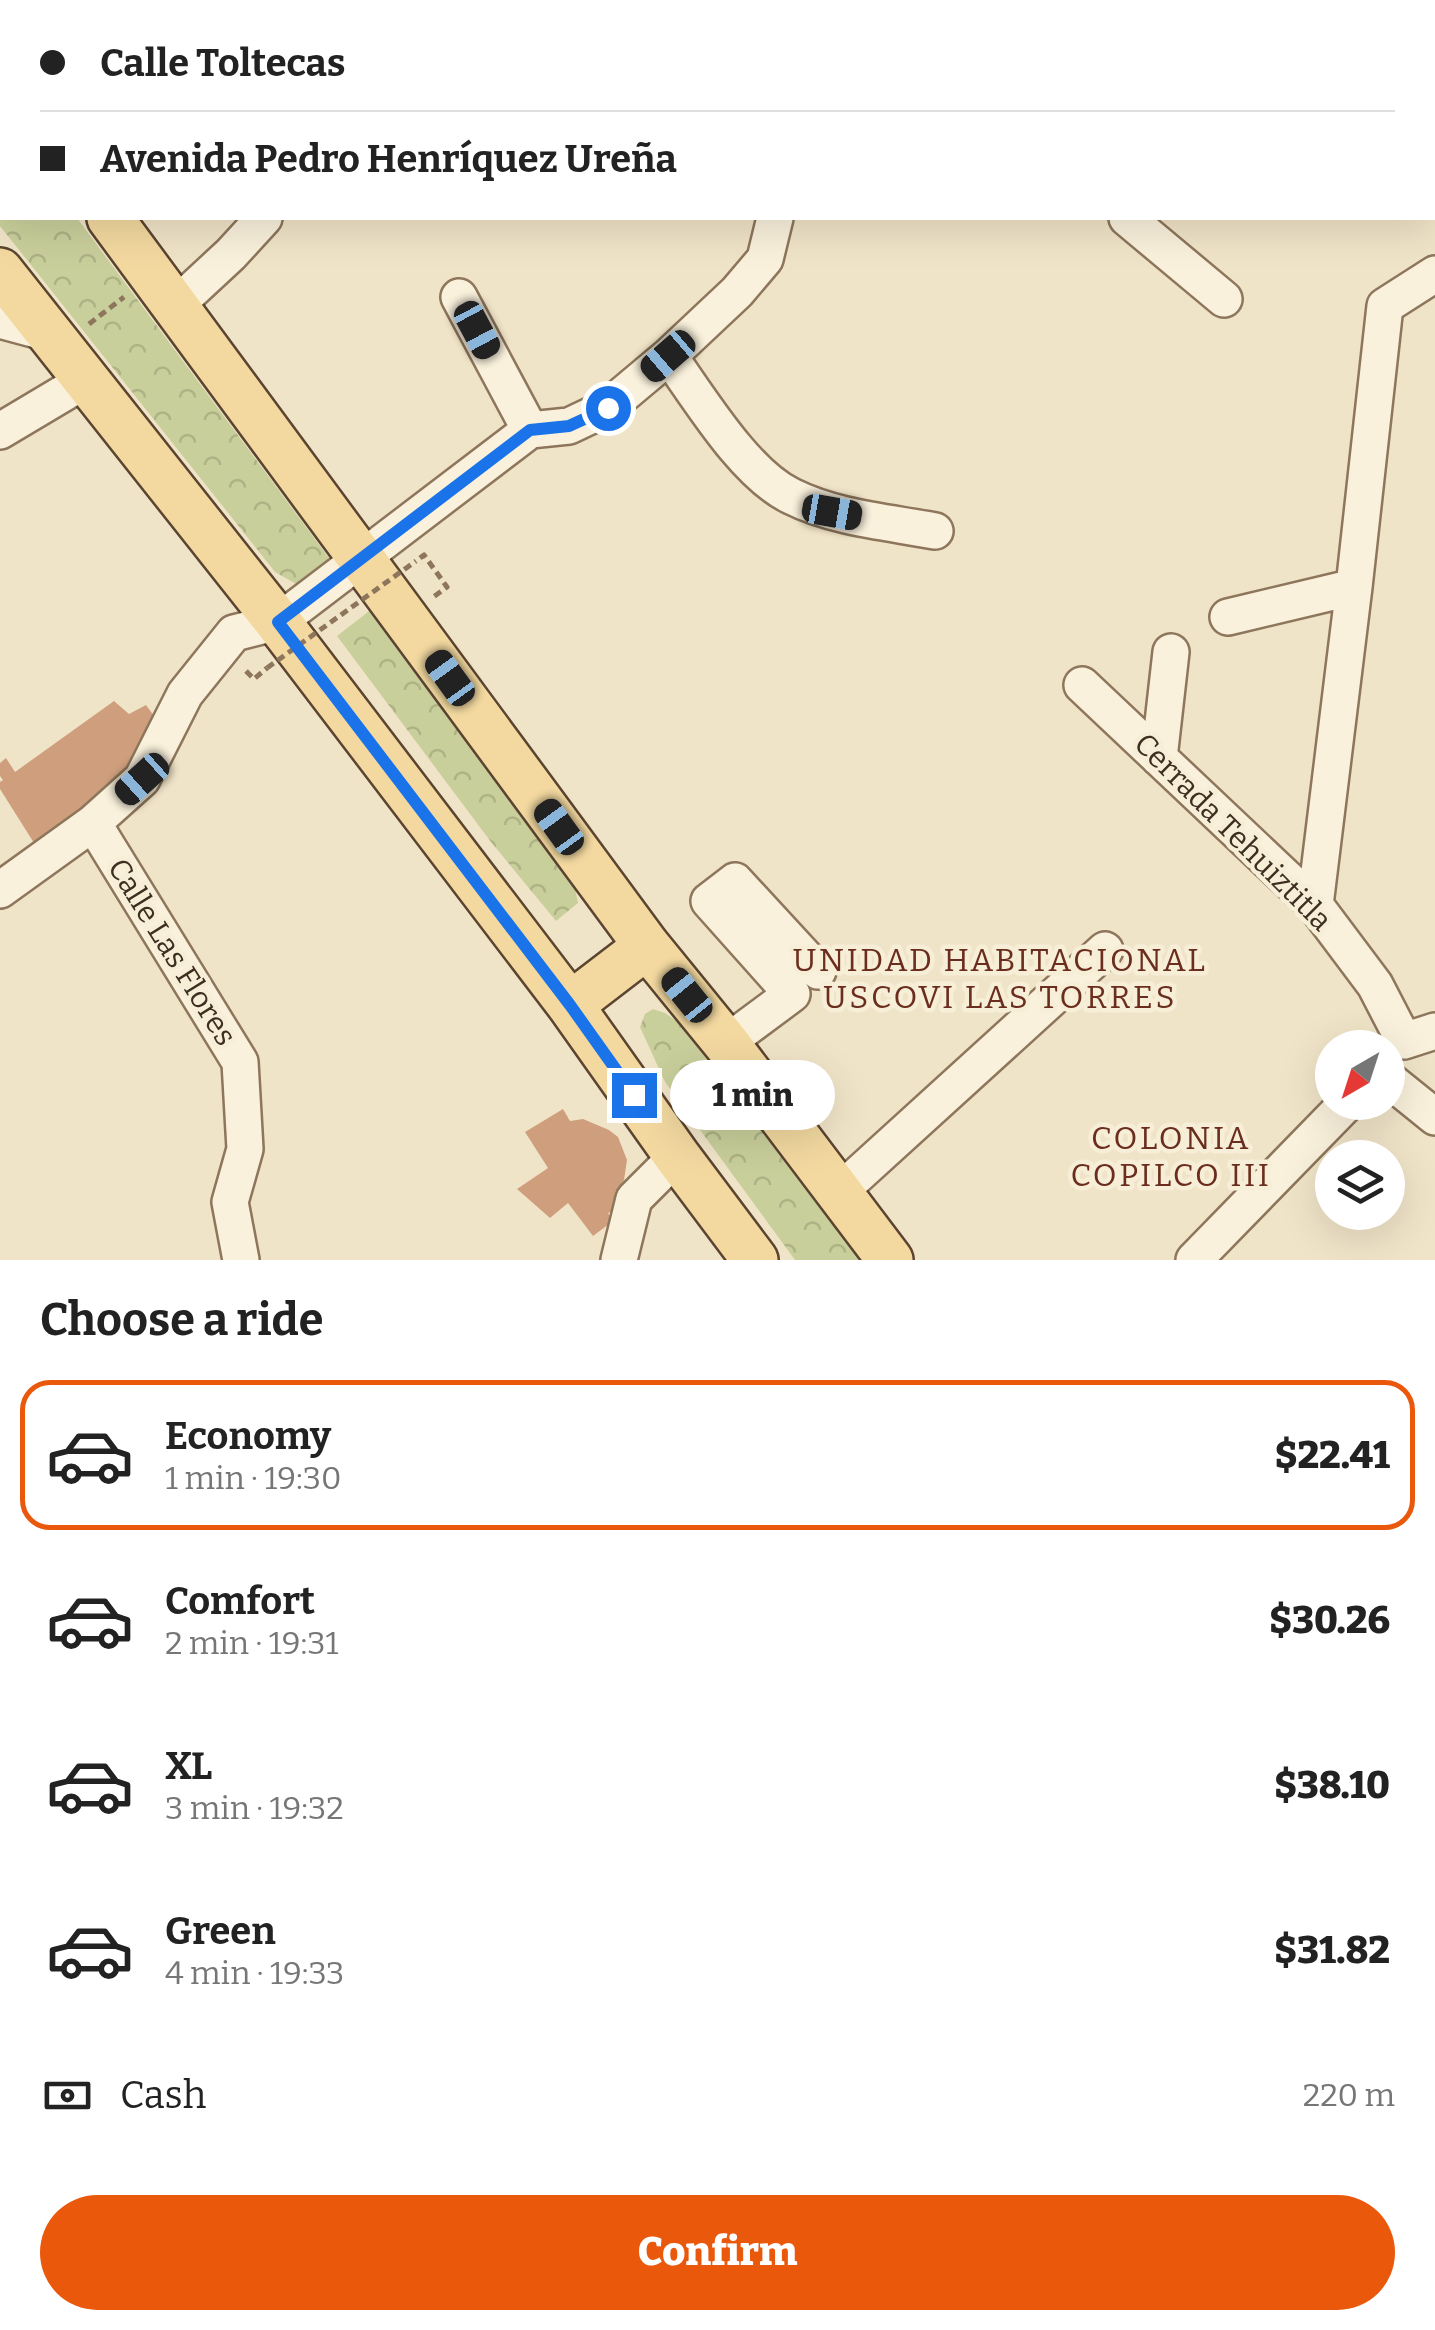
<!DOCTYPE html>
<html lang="en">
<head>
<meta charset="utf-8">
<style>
  body { margin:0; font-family:Bitter,serif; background:#f2f2f2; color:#222; height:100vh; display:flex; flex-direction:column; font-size:38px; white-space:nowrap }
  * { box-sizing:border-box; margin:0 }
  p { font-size:32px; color:#767676 }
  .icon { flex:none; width:55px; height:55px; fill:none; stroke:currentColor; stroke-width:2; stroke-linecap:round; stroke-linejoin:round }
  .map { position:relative; height:1260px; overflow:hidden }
  .sheet { display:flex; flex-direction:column; background:#fff; flex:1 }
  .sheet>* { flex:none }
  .guide { position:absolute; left:0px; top:0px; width:1435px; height:220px; box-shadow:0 10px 40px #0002; display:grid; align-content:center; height:220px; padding:0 40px; background:#fff }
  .needle { width:65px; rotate:219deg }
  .fabs { position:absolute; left:1315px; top:1030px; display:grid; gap:20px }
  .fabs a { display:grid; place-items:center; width:90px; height:90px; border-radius:50%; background:#fff; box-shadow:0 10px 40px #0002; font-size:50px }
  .end { position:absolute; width:45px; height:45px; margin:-22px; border:12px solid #1a73e8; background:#fff; box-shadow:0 0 0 5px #fff }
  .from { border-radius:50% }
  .bubble { position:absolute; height:70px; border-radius:35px; background:#fff; box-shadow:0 10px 40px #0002; font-size:32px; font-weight:800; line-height:70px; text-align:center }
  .car { position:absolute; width:30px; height:60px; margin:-30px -15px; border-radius:12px; box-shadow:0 0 8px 2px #0007; background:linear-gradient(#222 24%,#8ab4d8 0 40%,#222 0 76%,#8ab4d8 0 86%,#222 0) }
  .guide b { display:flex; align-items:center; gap:35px; height:95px; font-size:38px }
  .guide b+b { border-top:2px solid #e0e0e0 }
  .guide i { width:25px; height:25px; background:#222 }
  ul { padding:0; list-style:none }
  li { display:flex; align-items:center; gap:30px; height:150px; margin:0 20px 15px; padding:0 20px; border:5px solid transparent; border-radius:30px }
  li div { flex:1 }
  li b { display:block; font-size:38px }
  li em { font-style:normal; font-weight:800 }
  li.selected { border-color:#ea580c }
  li>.icon { width:90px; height:90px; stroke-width:1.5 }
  h2 { padding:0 40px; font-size:45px; line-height:120px }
  .pay { display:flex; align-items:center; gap:25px; height:110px; padding:0 40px; font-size:38px }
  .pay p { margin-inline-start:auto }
  .action { display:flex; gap:20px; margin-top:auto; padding:20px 40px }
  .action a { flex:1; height:115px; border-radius:60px; background:#ea580c; color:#fff; font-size:40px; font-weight:800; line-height:115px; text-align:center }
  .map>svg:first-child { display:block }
</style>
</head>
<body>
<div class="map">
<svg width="1435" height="1260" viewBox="0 0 1435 1260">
  <defs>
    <pattern id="park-crowns" width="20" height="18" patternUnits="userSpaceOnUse" patternTransform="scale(2.5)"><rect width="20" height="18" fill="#c9cf9b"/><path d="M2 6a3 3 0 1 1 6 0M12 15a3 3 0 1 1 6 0" fill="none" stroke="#aeb285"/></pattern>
  </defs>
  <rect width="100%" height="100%" fill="#f0e4c8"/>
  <path fill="url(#park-crowns)" d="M0,113l2,3v102h75l252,340 -7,16 -24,11 -23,-13 -275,-346z
    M373,608l196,250 9,45 -22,18 -65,-79 -154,-206z
    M653,1009l12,4 20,14 179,233h-69l-130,-178 -25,-55 5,-13z"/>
  <path fill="#cf9f7d" d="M114,701l15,13 17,-9 16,22 -36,54 -92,62 -34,-54v-7l3,-2 -3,-4v-13l6,-5 9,14z
    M563,1109l7,12 13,-2 26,11 9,7 9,23 -3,20 -4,7 4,5 -4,17 -12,4 5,8 -20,15 -25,-33 -18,15 -33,-29 31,-21 -23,-36z"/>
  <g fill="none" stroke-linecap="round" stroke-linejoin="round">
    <g stroke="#8d765c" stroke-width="40">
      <path id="minor" d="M709,0l2,2
        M982,0v2
        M366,2l1,-2
        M804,2l2,-2
        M1127,218l97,81
        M459,297l71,133
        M175,306l56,-52 33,-36
        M0,320l48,13
        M669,356c31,43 75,117 122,140 44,22 96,26 144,35
        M0,431l84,-50
        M1228,617l126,-30
        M1082,685l233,220 60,80 29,56 31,-10
        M1159,758l12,-106
        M93,823l147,239 5,87 -15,53 11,58
        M0,890l93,-67 49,-44 43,-85 49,-61 44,-11 252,-192 39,-4 38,-18 62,-52 68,-64 28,-33 10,-41
        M1315,905l39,-318 31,-281 50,-32
        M726,1043l66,-49 -83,-93 26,-20 83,90
        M1388,1079l47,38
        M839,1192l266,-242
        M619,1260l15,-61 43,-43
        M1194,1260l154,-158"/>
    </g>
    <g stroke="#5b4430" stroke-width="50">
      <path id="major" d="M0,67l2,4
        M110,218l537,728 79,97 164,217
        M0,271l278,351 292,383 107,151 78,104
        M570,1005l77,-59"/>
    </g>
    <path stroke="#8d765c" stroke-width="5" stroke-dasharray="8 5" stroke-linecap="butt" d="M89,324l35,-27
      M420,558l4,-3 23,32 -15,11
      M246,671l8,8 13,-11"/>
    <use href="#minor" stroke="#faf1dc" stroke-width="35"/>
    <use href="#major" stroke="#f3d9a0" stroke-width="45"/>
    <path stroke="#8d765c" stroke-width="5" stroke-dasharray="8 5" stroke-linecap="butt" d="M267,668l149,-107"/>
  </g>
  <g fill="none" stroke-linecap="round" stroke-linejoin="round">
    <path stroke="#1a73e8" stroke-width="12" d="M608,408l-39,18 -39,4 -252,192 292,383 64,90"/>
  </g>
  <g text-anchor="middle" stroke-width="9" stroke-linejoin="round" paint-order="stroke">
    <g font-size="30" fill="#3d2e20" stroke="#f7eed8">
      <text transform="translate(1233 832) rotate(45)" y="10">Cerrada Tehuiztitla</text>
      <text transform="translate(172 952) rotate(58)" y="10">Calle Las Flores</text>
    </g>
    <g font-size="32" letter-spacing="2.5" fill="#6b2e1e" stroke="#f7eed8">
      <text x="1000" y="971">UNIDAD HABITACIONAL<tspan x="1000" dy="37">USCOVI LAS TORRES</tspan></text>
      <text x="1171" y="1149">COLONIA<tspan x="1171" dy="37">COPILCO III</tspan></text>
    </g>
  </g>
</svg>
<div class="fabs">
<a><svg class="needle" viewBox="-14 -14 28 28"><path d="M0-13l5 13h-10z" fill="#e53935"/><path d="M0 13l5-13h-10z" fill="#767676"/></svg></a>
<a><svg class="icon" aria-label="layers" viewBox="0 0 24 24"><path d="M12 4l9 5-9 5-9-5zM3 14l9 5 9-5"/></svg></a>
</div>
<i class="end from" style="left:608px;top:408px"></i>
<i class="end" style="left:634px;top:1095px"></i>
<div class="bubble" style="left:670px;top:1060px;width:165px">1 min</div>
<i class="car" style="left:477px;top:330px;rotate:152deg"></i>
<i class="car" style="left:668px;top:356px;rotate:229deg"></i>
<i class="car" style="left:832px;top:512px;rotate:100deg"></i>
<i class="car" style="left:450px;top:678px;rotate:324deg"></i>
<i class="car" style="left:142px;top:779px;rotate:228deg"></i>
<i class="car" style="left:559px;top:827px;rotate:324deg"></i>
<i class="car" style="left:687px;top:995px;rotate:321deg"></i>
<div class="guide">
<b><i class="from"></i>Calle Toltecas</b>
<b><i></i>Avenida Pedro Henríquez Ureña</b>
</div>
</div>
<section class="sheet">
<h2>Choose a ride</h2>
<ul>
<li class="selected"><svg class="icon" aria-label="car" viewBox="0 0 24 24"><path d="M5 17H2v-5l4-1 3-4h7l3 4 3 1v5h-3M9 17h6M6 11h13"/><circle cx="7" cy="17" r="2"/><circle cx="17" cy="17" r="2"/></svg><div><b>Economy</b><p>1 min · 19:30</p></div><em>$22.41</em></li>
<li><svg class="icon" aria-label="car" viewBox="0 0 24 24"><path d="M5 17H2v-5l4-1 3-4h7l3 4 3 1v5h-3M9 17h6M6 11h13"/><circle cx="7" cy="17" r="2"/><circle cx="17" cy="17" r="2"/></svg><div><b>Comfort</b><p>2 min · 19:31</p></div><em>$30.26</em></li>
<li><svg class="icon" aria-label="car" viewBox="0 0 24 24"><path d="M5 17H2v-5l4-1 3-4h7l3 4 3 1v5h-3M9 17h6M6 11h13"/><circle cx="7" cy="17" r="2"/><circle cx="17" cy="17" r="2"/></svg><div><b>XL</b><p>3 min · 19:32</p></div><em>$38.10</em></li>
<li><svg class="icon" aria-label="car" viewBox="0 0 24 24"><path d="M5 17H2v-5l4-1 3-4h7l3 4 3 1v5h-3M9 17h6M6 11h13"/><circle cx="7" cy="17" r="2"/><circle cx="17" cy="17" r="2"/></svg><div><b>Green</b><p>4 min · 19:33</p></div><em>$31.82</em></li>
</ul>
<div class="pay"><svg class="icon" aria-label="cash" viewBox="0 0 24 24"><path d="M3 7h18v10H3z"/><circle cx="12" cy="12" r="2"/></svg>Cash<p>220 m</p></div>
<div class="action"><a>Confirm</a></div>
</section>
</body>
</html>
